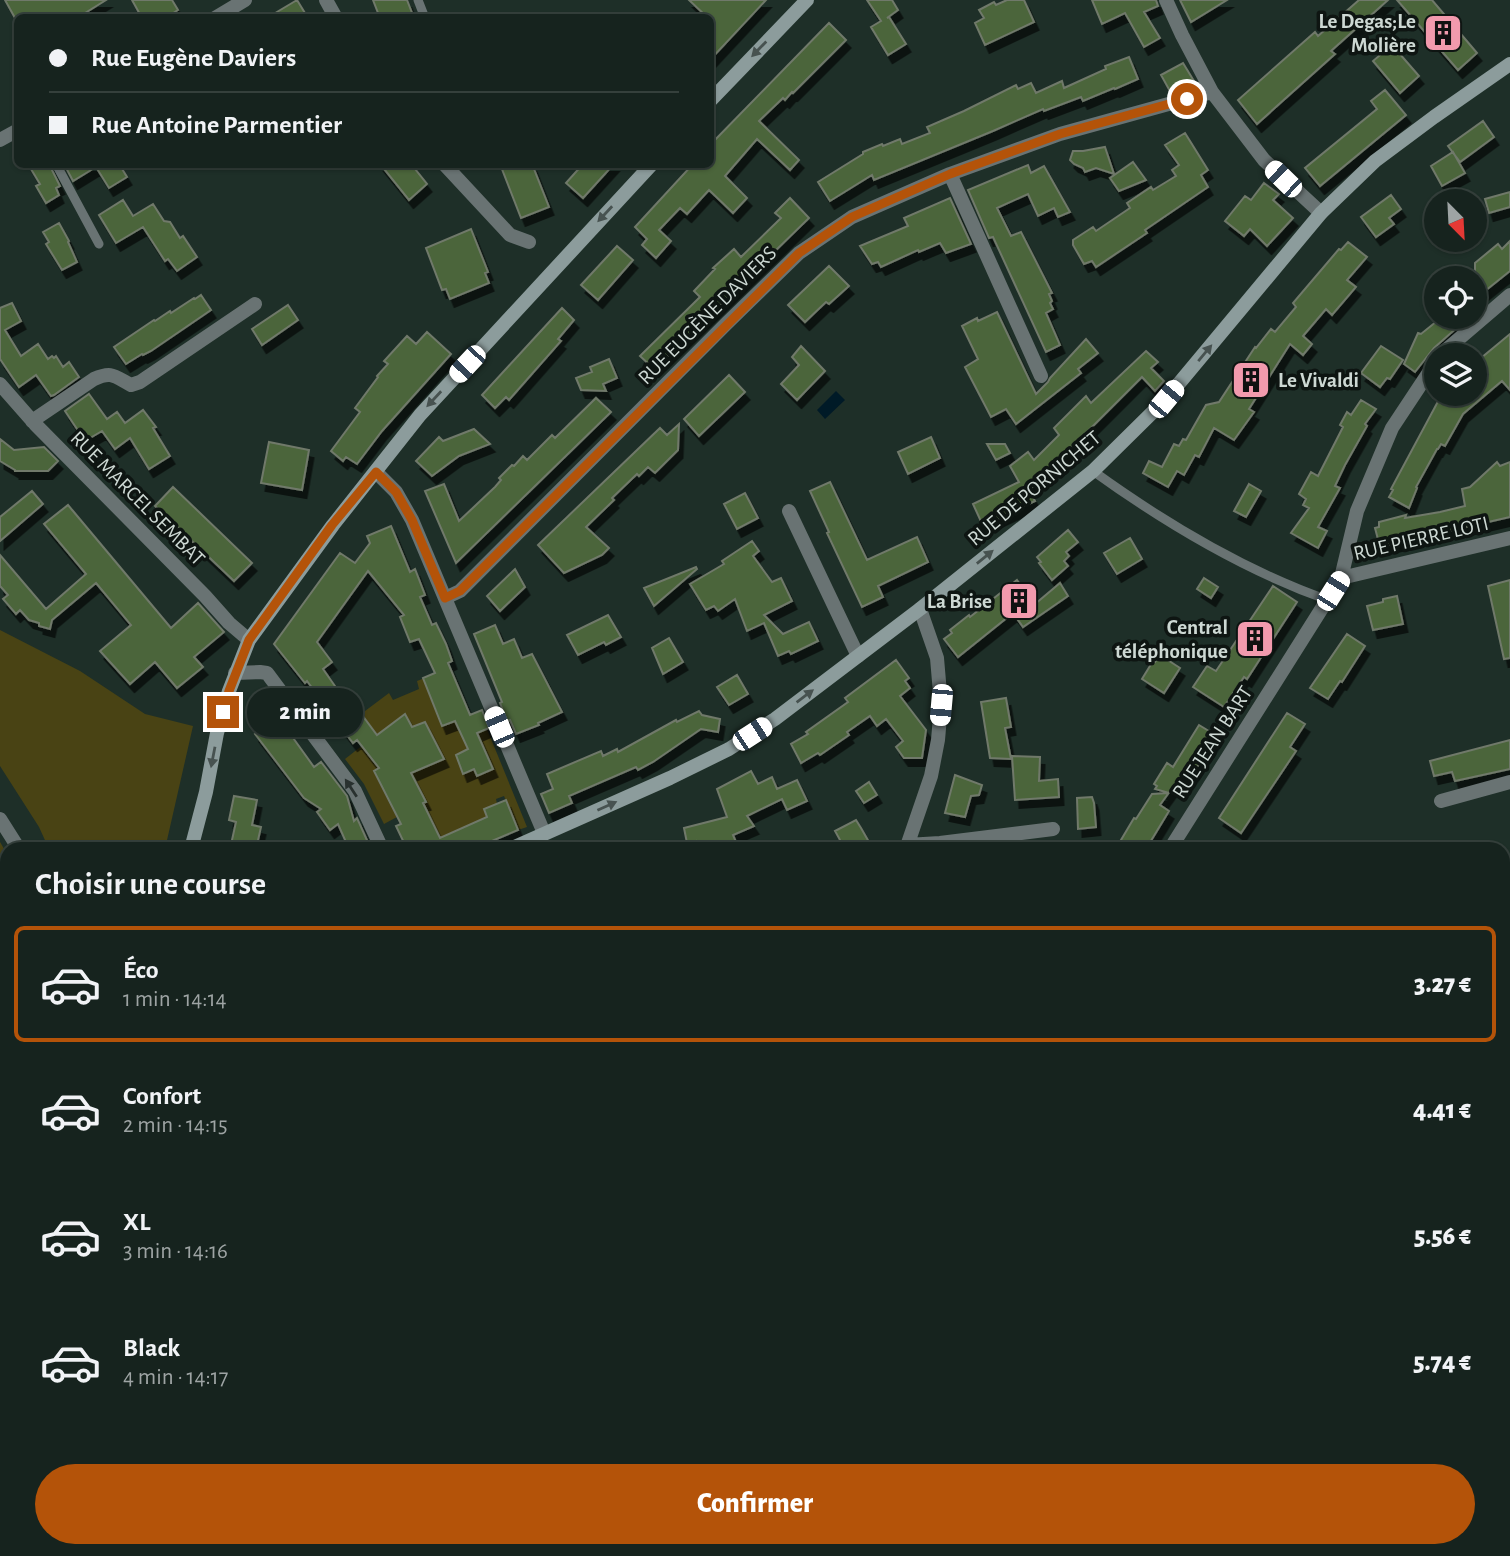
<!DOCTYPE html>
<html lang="fr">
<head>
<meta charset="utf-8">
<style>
  body { margin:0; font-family:"Alegreya Sans",sans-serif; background:#1f2b27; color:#f1f3f6; height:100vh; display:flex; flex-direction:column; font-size:26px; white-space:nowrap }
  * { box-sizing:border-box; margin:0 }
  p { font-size:23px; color:#9ea4a4 }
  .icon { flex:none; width:38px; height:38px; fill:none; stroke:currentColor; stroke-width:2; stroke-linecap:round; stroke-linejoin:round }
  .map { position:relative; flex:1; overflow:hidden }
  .sheet { position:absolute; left:0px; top:842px; width:1510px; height:716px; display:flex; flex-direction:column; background:#16231e; border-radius:21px 21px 0 0; box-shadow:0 2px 5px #0004,0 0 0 2px #35403c }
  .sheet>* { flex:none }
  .guide { position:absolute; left:14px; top:14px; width:700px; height:154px; border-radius:10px; box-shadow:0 2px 5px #0004,0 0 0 2px #35403c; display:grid; align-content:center; height:154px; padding:0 35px; background:#16231e }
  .needle { width:46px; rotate:156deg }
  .controls { position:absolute; left:1424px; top:189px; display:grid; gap:14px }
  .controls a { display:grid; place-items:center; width:63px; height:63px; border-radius:50%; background:#16231e; box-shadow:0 2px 5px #0004,0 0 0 2px #35403c; font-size:35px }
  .end { position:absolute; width:32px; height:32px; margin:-16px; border:9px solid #b45309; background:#fff; box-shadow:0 0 0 4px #fff }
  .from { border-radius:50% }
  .bubble { position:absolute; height:49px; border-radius:24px; background:#16231e; box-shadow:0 2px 5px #0004,0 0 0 2px #35403c; font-size:23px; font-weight:800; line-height:49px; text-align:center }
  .car { position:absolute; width:21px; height:42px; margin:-21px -10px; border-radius:9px; box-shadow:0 0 5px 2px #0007; background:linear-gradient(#fff 24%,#345 0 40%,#fff 0 76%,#345 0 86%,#fff 0) }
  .guide b { display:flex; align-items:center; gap:24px; height:66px; font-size:26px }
  .guide b+b { border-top:2px solid #35403c }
  .guide i { width:18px; height:18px; background:#f1f3f6 }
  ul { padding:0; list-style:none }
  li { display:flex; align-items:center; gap:21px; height:116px; margin:0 14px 10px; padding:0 21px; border:4px solid transparent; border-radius:10px }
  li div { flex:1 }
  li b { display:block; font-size:26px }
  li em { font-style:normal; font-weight:800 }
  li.current { border-color:#b45309 }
  li>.icon { width:63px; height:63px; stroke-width:1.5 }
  h2 { padding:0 35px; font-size:32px; line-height:84px }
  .primary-button { display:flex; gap:14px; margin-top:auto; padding:14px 35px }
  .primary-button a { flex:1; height:80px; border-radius:42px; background:#b45309; color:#fff; font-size:28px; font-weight:800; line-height:80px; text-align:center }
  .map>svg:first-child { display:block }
</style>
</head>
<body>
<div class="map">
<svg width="1510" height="1556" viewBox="0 0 1510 1556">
  <defs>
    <pattern id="grass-dots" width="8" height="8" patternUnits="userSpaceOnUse" patternTransform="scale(1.75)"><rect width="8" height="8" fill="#494314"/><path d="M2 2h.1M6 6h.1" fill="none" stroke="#625d35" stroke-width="1.8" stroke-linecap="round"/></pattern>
    <filter id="shadow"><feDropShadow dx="4.5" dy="8" stdDeviation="0" flood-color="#0009"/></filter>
  </defs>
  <rect width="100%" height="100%" fill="#1e2f28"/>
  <path fill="url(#grass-dots)" d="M0,842l7,12v78l-4,-17 -3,1z
    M0,1307l7,4v61l-7,14z"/>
  <path fill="#494314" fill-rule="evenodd" d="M0,630l80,41 65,43 48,12 -28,123h-116l-10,-22 -39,-61z
    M435,674l4,13 -11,5 4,9 23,20 9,18 23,-10 40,98 -9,3 -14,-34 -8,3 1,5 -10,13 -51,23 -3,-18 -10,-19 3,-1 -35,-66 -23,19 11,13 -4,3 33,40 -24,13 -20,-40 -19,-25 32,-25 -16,-20 28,-21 4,7 26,-11 -2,-8zM482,744l11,25 -15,7 -4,-6 -10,3z"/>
  <path fill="#001a27" d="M836,391l9,9 -20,19 -8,-9z
    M0,1092l6,58 -4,82 -2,6z"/>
  <path fill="#4b653b" stroke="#70796a" stroke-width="2" filter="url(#shadow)" d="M5,0h101l-29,18h-62z
    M132,0h40l6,10 -13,8h-23z
    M297,0l11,18h-41z
    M373,0h34l7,18h-34z
    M689,0h77l-56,60v-42h-2z
    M867,0h25l6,10 -11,8 2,-1 17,27 -18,11 -17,-28 10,-6z
    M1007,0h17l10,22 -49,23 -10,-22 9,-5 -5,-8 15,-8 2,3z
    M1092,0h64l2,6 -14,6 16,26 -16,9 -19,-34 -23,11z
    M1180,0h47l-36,22z
    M1359,0h29l-57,51 4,3 -78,70 -19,-24 77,-68 3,4z
    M1397,0h35l45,53 -19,17z
    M829,23l17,17 -53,53 -1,-1 -7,8 -2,-2 -24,23 40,39 -9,10 -33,-31 -32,37 22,22 -14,15 -24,-23 -22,24 -7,-6 -21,22 12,11 -15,17 -14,-13 5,-6 -12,-12 58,-63h17v-19z
    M1392,45l27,31 -19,17 -27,-32z
    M1129,57l9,22 -23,10 -1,-1 -31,13 -2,-4 -37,14 -1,-2 -50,22 -119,49 -2,-5 -42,26 -12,-19 45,-28v-2l19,-8 1,2 17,-7 2,5 28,-11 -3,-6 37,-16 52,-26 2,4 13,-6 5,10 26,-12 2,7 42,-19 -1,-3z
    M1183,63l11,18 -23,12 -10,-18z
    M1385,90l21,25 -86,71 -15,-18 72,-59 -6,-8z
    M1483,121l11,16 -34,25 -12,-16z
    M1185,133l23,37 -7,5 7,12 -63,43 2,3 -51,34 -4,-6 -8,3 -11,-19v-5l20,-13 3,4 34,-23 -3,-5 24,-16 2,3 23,-14 -4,-6 7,-5 -14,-20z
    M1105,147l9,27 -18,-6 -11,4 -2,-4 -9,-4 -4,-4 3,-9h10z
    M1453,152l12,21 -23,13 -11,-20z
    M1133,162l13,18 -27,11 -9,-13z
    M28,164h21l11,22 -4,2 3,7 -13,8 -10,-17 4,-2z
    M64,164h55l8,13 -18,11 -13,-21 -23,14z
    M380,164h31l16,20 -18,16z
    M500,164h32l17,43 -28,11z
    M583,164h31l-31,34 -17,-15z
    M1028,165l3,8 13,-7 26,46 -12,5 -4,-9 -16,8 -10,-22 -31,14 14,28 10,-4 31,61 -3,1 3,7 -2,2 3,6 -7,4 14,32 -14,7 -53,-115 -4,1 -21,-48z
    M1264,183l15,11 -6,6 20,18 -26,28 -17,-17 -6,7 -19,-15 20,-25 6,4z
    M1510,192v15l-21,6 -4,-14z
    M1391,195l10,14 -12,9 5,6 -18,13 -15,-20z
    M790,198l19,20 -155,151 -14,-13 60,-59 -6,-6 21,-22 -2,-1 21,-19 7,8 40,-39 -6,-5z
    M950,198l21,46 -25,9 -6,-10 -21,9 -1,-2 -37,17 -3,-5 -6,2 -12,-18 48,-20 -4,-8z
    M123,200l10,16 20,-12 11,17 6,1 10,16 3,-2 14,21 -20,14 -9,-12 -3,2 -22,-34 -27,16 -17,-28z
    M59,223l10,18 -1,1 9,20 -15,8 -16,-26 3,-2 -6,-10z
    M471,229l17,43 -3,1 4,10 -39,16 -4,-10 -4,1 -16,-42z
    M1510,241v30l-35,28v-36l23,-19 4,5z
    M1348,242l19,15 -20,23 9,7 -24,28 -6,-6 -23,27 9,8 -9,11 -13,-11 -41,65 5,3 -20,28 -20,-12 -15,29 -4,-2 -11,20 -7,-4 -9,16 -25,-14 6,-12 13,6 12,-23 5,2 4,-7 3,1 20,-35 13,-3 36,-55 1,1 15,-19 4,3 21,-25 -3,-4 46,-54 2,1z
    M617,246l16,14 -35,40 -17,-15z
    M829,266l20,20 -20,18 -3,-2 -21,20 -17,-17z
    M201,295l10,15 -60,41 -8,4 -1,-1 -16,10 -12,-17 40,-27 1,1 15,-10 1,2 23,-15 1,1z
    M12,303l9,18 -16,9 16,26 17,-12 10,15 4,-3 2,2 2,-2 7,11 6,-5 10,15 -25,18 -3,1 -15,-21 -17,12 -19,-28v-51z
    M288,305l10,15 -36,25 -10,-16z
    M562,308l12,12 -16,19 3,2 -52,59 -3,-3 -11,11 -13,-13z
    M997,312l39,82 12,-12 2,-4 36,-39 12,14 -20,16 3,4 -65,51 -10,-15 -15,8 -26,-50 13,-8 -16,-33 15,-8 1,3z
    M1442,317h11l7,8 -26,23 -19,24 -11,-8 14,-31 3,1z
    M427,332l24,22 -69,77 -25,33 -11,-7 -3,4 -12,-10 29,-39 -5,-4 23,-31 -1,-1 11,-12 -4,-3 23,-25 9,8z
    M1510,334v56l-8,-9 -39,33 -18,32 -4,-2 -3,5h-1l-21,38 1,1 -8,20 -20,-11 4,-7 -2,-1 51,-95h33v-31z
    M801,346l24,25 -28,29 -16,-16 18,-19 -7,-8z
    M1381,346l22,14 -13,19 -3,-1 -7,9 -19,-14z
    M1146,351l12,11 -7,6 13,13 -9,10 -13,-14 -113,113 6,11 -52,25 -10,-22 46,-22 -9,-16 18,-14 6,8 25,-25 -5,-7 32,-32 5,7z
    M609,359l8,19 -14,6 3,7 -25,-1 -5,-12 16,-6 -2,-5z
    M729,375l16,17 -46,44 -15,-17z
    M89,394l18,25 10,-7 8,11 18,-13 13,17 -3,1 17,28 -21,13 -19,-31 -15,11 -13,-18 -17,10 -20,-30z
    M596,398l15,14 -155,151 -31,-72 19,-7 15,37 36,-34 6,-7 -2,-2 13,-13 2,1 9,-10 4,4 25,-25 3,3z
    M1361,400l15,9 -11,15 2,2 -22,39 -10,21 5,2 -22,39 9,4 -9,17 -27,-15 18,-25 -6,-3 3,-6 -7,-5 12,-22 7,4 25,-49 -3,-2 7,-13 4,3z
    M679,424l-1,26 -23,23 -7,-6 -9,9 -2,-2 -25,24 2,2 -28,27 23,21 -7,7 -38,18 -26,-28 122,-117 7,7z
    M474,429l16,15 -31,12 -27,20 -16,-15 23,-24 4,4z
    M931,437l9,21 -32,16 -10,-22z
    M0,439l14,11 30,-3 14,14 -10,10h-33v-1l-15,-9z
    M269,442l40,8 -7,40 -41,-7z
    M987,444h18l5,9 -14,7z
    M1497,462l3,4 10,-4v55l-130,30 -5,-19 4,-1v-5l27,-7 -1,3 35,-6 25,-6 -3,-17 8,-2z
    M830,482l37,78 50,-23 11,25 -50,24 5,11 -21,10 -35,-74 2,-1 -19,-41z
    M1249,484l12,7 -15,26 -12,-6z
    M173,487l79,76 -18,18 -79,-75z
    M32,491l11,13 -43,37v-24z
    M745,493l13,25 -21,11 -13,-25z
    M68,505l103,123 27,-25 26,29 -30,25 9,10 -26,21 -22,-26 -25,22 -30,-33 31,-26 -35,-42 -44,37 -2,9 -11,-3v-3l-10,-3 -9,-10 -4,4 -13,-15 5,-4 -8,-9v-31l46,54 40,-35 -42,-50z
    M391,526l19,46 5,-3 10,26 -5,2 12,28 4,-2 10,21 6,17 -4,2 22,52 12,-5 7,18 -12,5 16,36 -16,7 -3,-7 -11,5 -7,-19 12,-6 -13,-28 -13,5 -19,-48 12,-5 -16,-34 -9,3 -10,-25 4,-2 -36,-44 -51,71 15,20 -9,7 19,27 -15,12 -20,-27 -2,2 -31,-39 66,-91 15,10 15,-20 -3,-7z
    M1068,530l10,12 -12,10 3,4 -5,5 4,5 -16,14 -13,-17 2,-1 -4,-5z
    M1130,538l12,21 -25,15 -13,-21z
    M752,541l7,10 -6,5 19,26 9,-4 11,23 -28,14 19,19 26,-12 9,19 -27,13 -2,-3 -11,5 -14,-33 -17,8 -12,-32 -17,12 -4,-5 -8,4 -16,-26 34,-20 -2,-3z
    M696,567l1,2 -43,37 -10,-18z
    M515,569l10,18 -25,24 -13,-15z
    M1204,578l14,9 -7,11 -14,-9z
    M1017,580l18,24 25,-21 8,13 -45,31 -10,-14 -55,44 -14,-18 8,-6 -2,-3 19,-15 1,2z
    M1510,580v78l-6,1 -16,-73z
    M1273,586l24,16 -50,77 -3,-2 -20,30 -31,-20 14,-21 9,5z
    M1397,596l6,28 -30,6 -6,-24 16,-4v-3z
    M608,615l13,22 -15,8 -2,-3 -26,13 -11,-20z
    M495,625l8,19 11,-5 8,19 10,-4 30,58 -24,11 1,2 -23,9 -6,-14 -3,1 -7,-18 2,-1 -28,-68z
    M1347,634l18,12 -23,36 -2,-1 -12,18 -18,-11z
    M669,638l14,24 -20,12 -11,-26z
    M1160,655l20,13 -16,25 -22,-14 11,-18 2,1z
    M896,660l13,18 -4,3 5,7 -10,8 26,34 -4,28h-18l-8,-11 7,-6 -17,-22 -9,7 -7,-10 -23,16 2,3 -29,20 -2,-2 -17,10 -10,-19 17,-10 -2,-2 42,-30 -3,-4z
    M737,675l11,19 -19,11 -12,-18z
    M1006,698l5,29 -6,1 6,31 -21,-1 -9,-56z
    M699,711l3,4 18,4 -2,13 -17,-3 -48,33 -15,8 -2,-3 -67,29 3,7 -23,10 -8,-19 12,-5 -6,-15 54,-23 2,5 14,-7 1,3 58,-32 1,2z
    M1287,713l18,11 -15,23 6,4 -55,82 -22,-15z
    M405,714l7,13 13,-5 19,37 -33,14 15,29 -3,1 17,35 47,-21 -3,-8 22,-9 12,30 -45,19h-66l-11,-23 5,-2 -27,-53 5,-3 -22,-28 -4,3 -10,-13 19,-15 15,20z
    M278,717l36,50 7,-5 26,34 7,25 3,-3 14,31h-22l-11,-25 -8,6 -13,-18 4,-3 -17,-11 -49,-64z
    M1199,725l18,11 -36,56 -8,-5 -13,18 9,6 -23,38h-24l4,-6 -5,-3 13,-22 2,1 16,-25 17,-1 -14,-4 2,-3 -3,-2 13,-21 6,4z
    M1510,740v29l-55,12 -3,-9 -18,4 -4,-15z
    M1012,756l28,1 -1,24 19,-2 1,18 -44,3z
    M751,771l7,13 14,-7 5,12 20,-9 10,21 -20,9 -5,-11 -35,17 7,10 -21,9 6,14h-40l-3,-8 -9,2 -3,-15 43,-11 -10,-28z
    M955,775l27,10 -3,10 -8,1 -6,21 -20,-4z
    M869,782l8,13 -13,8 -8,-12z
    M234,796l23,4 -5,25 9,2 -5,22h-26l6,-27 -7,-2z
    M1092,797l2,6 2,24 -18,2 -1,-31z
    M856,820l5,8 12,21h-28l-10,-18z"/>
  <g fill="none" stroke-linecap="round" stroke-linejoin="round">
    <path stroke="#697373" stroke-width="9" d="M418,0l7,18
      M56,164l43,80
      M1093,471c72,52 150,99 235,129"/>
    <path stroke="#697373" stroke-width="14" d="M326,0l10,18
      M1166,0l16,35 30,57 52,68 57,53
      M215,18l30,-18
      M0,140l18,-10
      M444,164l66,71 19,7
      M950,174l91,202
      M1440,355l70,-60
      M0,384l35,40 170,172 24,27 20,17
      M32,421l62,-42c18,-8 20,-3 37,6l9,-3 115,-78
      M376,472l20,20 16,28 132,313
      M789,511l69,145
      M1341,578l169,-40
      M445,598l15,-7 266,-267 73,-71 53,-36 98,-43 110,-40 152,-42
      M235,673l25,-1 7,1 88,118 27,58
      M1441,801l69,-19
      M907,845l33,-2 113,-14
      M906,849l25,-73 7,-36 3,-35 -4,-47 -17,-49
      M1170,849l171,-271 16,-67 35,-83 45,-68
      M1503,906l7,-2
      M1503,1078l7,-1
      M1503,1234l7,1
      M276,1550l3,6
      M1058,1550l2,6
      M82,1556l11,-6
      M735,1556l5,-6
      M799,1556l2,-6"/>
    <path stroke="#697373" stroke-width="14" d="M0,819l19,30
      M0,1408l7,-15
      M51,1556l1,-6"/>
    <path stroke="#8c9c9c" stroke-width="14" d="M710,101l97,-101
      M191,849l15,-57 11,-59 12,-42 20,-51 84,-115 87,-110 232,-251
      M510,849l160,-71 59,-29 46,-30 145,-110 173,-138 73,-72 155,-186 54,-52 59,-44 76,-53
      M769,1550l4,6"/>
  </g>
  <defs><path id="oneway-solid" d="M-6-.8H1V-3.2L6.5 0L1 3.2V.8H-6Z" transform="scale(1.75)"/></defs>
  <g fill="#475250">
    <use href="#oneway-solid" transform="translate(759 49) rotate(134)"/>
    <use href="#oneway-solid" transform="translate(605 214) rotate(133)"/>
    <use href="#oneway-solid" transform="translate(1205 353) rotate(-50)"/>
    <use href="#oneway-solid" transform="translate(434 399) rotate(133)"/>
    <use href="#oneway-solid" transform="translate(985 557) rotate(-39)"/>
    <use href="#oneway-solid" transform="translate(805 696) rotate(-37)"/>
    <use href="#oneway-solid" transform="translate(213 757) rotate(101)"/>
    <use href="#oneway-solid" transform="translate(607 806) rotate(-24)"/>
  </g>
  <use fill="#29312f" href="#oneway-solid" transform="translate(351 788) rotate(-123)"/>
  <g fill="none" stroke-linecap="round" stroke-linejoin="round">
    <path stroke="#b45309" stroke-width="9" d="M223,712l6,-21 20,-51 83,-115 44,-53 20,20 16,28 33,78 15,-7 339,-338 53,-36 98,-43 110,-40 127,-35"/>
  </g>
  <defs>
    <g id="building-square" transform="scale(2.0125)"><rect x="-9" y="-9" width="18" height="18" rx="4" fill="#f29aad" stroke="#0e1512"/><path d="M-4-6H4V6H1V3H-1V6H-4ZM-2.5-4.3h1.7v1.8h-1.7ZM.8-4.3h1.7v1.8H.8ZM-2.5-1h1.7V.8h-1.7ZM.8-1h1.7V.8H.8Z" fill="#111"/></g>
  </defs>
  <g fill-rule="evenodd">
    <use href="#building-square" x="1443" y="33"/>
    <use href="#building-square" x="1251" y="380"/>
    <use href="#building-square" x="1019" y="601"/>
    <use href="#building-square" x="1255" y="639"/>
  </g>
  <g text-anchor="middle" stroke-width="7" stroke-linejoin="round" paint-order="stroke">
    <g font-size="21" font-weight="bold" fill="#cdd8d3" stroke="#0e1512" text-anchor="end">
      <text x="1416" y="28">Le Degas;Le<tspan x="1416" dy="24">Molière</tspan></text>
      <text x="1278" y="387" text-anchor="start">Le Vivaldi</text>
      <text x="992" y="608">La Brise</text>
      <text x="1228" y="634">Central<tspan x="1228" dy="24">téléphonique</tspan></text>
    </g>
    <g font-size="21" fill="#cdd8d3" stroke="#0e1512">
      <text transform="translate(707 315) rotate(-45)" y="7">RUE EUGÈNE DAVIERS</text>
      <text transform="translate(1034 488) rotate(-40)" y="7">RUE DE PORNICHET</text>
      <text transform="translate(138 498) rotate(45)" y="7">RUE MARCEL SEMBAT</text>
      <text transform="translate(1421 538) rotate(-13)" y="7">RUE PIERRE LOTI</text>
      <text transform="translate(1212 742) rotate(-57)" y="7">RUE JEAN BART</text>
    </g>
  </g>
</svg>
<div class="controls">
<a><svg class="needle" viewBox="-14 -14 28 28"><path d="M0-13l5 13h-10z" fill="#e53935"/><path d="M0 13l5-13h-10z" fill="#9ea4a4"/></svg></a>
<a><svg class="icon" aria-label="locate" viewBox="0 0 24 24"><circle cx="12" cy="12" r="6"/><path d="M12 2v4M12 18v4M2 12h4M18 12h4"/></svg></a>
<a><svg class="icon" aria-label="layers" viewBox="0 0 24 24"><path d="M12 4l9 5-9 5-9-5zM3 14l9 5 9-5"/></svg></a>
</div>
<i class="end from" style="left:1187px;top:99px"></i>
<i class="end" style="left:223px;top:712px"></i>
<div class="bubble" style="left:247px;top:688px;width:116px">2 min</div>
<i class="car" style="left:1283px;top:179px;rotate:314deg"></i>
<i class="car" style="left:467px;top:364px;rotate:223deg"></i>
<i class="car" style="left:1166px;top:399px;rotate:40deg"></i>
<i class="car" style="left:1333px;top:591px;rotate:32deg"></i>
<i class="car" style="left:941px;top:705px;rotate:185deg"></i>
<i class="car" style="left:499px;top:727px;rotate:337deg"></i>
<i class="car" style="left:752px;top:734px;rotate:57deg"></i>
<div class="guide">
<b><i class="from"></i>Rue Eugène Daviers</b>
<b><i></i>Rue Antoine Parmentier</b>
</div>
<section class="sheet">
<h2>Choisir une course</h2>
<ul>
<li class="current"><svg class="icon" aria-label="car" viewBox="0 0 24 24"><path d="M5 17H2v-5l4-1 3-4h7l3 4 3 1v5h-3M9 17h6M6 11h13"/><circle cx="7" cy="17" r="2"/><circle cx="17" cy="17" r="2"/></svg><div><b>Éco</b><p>1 min · 14:14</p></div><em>3.27 €</em></li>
<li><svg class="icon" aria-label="car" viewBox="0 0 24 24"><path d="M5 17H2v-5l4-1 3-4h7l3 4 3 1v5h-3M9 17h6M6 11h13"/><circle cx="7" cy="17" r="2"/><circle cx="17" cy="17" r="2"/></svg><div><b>Confort</b><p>2 min · 14:15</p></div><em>4.41 €</em></li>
<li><svg class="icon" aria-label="car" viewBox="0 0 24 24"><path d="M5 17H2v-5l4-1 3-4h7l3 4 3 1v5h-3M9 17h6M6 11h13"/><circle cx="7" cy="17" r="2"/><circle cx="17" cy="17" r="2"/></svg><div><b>XL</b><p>3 min · 14:16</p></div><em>5.56 €</em></li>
<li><svg class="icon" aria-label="car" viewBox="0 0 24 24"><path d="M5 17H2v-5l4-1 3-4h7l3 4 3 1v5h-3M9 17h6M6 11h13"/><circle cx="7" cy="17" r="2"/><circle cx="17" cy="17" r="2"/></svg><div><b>Black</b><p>4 min · 14:17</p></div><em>5.74 €</em></li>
</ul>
<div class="primary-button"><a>Confirmer</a></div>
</section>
</div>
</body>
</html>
